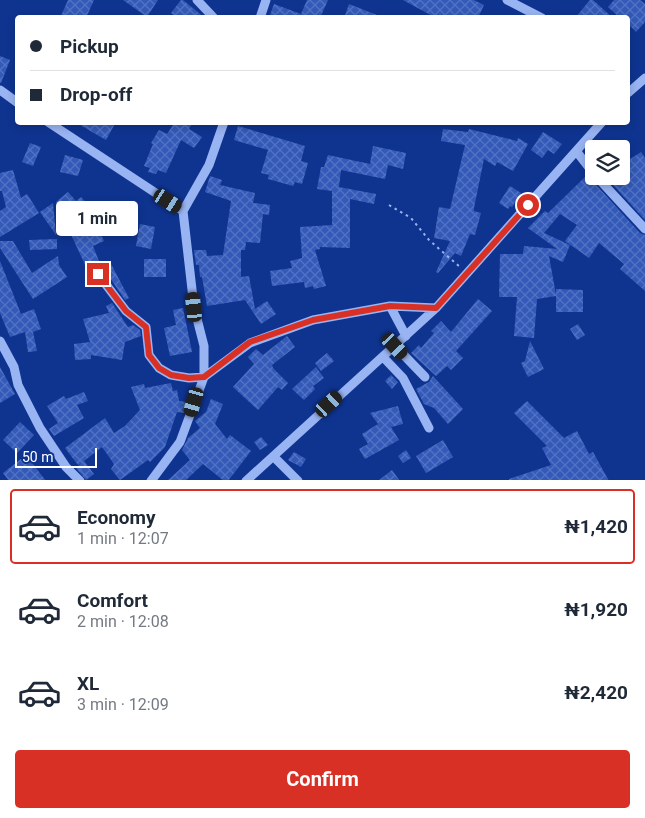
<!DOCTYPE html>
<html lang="en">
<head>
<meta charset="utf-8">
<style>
  body { margin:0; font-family:Roboto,sans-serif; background:#f2f2f3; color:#1f2937; height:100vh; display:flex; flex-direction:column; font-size:19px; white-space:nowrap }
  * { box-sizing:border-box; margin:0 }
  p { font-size:16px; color:#747a83 }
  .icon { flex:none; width:28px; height:28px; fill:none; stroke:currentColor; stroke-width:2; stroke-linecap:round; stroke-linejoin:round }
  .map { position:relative; height:480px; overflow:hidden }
  .details { display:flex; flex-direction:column; background:#fff; flex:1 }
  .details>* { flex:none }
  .guide { position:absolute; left:15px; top:15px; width:615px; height:110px; border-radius:5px; box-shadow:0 2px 8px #0003; display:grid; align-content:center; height:110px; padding:0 15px; background:#fff }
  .tools { position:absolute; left:585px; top:140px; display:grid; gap:10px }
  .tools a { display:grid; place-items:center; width:45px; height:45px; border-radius:5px; background:#fff; box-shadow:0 2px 8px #0003; font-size:25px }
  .scale { position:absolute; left:15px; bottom:12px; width:82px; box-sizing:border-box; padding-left:5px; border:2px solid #fff; border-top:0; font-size:14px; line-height:18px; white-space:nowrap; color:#fff; -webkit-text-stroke:4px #0f3490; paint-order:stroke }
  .end { position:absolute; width:22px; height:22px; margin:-11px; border:6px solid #d93025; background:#fff; box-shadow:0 0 0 2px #fff }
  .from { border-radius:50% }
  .bubble { position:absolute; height:35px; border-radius:5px; background:#fff; box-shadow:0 2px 8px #0003; font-size:16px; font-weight:700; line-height:35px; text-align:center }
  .car { position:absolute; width:15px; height:30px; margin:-15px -8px; border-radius:6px; box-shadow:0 0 4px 1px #0007; background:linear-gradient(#222 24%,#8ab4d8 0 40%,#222 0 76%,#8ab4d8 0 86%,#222 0) }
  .guide b { display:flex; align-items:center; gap:18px; height:48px; font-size:19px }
  .guide b+b { border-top:1px solid #e0e1e3 }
  .guide i { width:12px; height:12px; background:#1f2937 }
  ul { padding:9px 0 0; list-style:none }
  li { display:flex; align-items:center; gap:15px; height:75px; margin:0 10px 8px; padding:0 5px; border:2px solid transparent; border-radius:5px }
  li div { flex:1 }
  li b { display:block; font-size:19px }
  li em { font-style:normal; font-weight:700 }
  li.on { border-color:#d93025 }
  li>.icon { width:45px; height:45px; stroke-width:1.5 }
  .cta { display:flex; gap:10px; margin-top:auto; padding:10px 15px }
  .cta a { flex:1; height:58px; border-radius:5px; background:#d93025; color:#fff; font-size:20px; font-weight:700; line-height:58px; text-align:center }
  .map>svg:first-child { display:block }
</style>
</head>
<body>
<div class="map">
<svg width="645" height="481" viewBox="0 0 645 481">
  <defs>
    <pattern id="building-cross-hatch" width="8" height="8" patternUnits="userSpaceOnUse" patternTransform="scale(1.25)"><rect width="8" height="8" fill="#335ab8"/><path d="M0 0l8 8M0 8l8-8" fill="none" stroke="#5273c3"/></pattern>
  </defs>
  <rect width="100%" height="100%" fill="#0f3490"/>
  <path fill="url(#building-cross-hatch)" d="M68,0h26l-8,18h-26z
    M123,0h35l-11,17z
    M181,0h2l22,18h-28l-6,-5z
    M307,0h21l-8,18h-51l5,-14 27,10z
    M403,0h71l10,5 -6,13h-42z
    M590,0h3l20,18h-38z
    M614,0h26l5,4v18l-9,10 -8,-8v-6h-8l-12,-11z
    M349,4l33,13v1h-38z
    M0,56l10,4 -9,23h-1z
    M75,122h41l-10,18z
    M175,122h18l-4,7 13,8 -8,11 -13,-8 -15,33 -8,-3 -2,4 -8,-2 2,-4 -6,-2 9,-22 -2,-1 8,-13 8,4z
    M238,126l67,20 -4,15 7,2 -6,21 -7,-2 -2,4 -25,-7 1,-4 -8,-2 7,-23 -34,-10z
    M443,129l25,3 1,-3 48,12 1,-3 10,6 -15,27 -16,-9 -2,4 -11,-7 -10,49v3l7,2 -6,22 -5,-1 -9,22 -6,-3 -17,20 -2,-1 14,-31 -16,-3 5,-31 11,2 15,-64 -24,-4z
    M543,132l19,12 -8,10 -6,-4 -6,8 -11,-8z
    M30,143l11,4 -8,19 -11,-4z
    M373,146l33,7 -3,16 -15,-4 -3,14 -44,-9 -2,17 37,7 -2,10 -24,-5v49l-30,-1v2l-5,1 11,36 -12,3 -1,-3 -8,2 -1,-6 -32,4 -2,-15 22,-3 -2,-7 12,-3 -2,-31 32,-2v-34l-15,-2 4,-22h3l4,-12 42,9z
    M641,152l4,6v62l-40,-44h16v-11z
    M65,155l18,5 -5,16 -18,-4z
    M13,170l8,28 6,-4 12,19 -39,24v-26l6,-4 -4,-16h-2v-18z
    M587,175l53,58 5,2v56l-25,-22 4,-5 -25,-21 -10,15 -24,-17 12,-16 -17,-11 -16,19 26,12 -7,17 -14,-6 7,39v-6l27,1v22h-27v-16l-19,3 -3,39 -20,-2 3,-39h-18l1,-43h23l1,-8 33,3 -29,-21 17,-17 3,2z
    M210,176l12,4 -2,5 35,8 -2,10 17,2 -1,10 -6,-1 -3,29 -14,-1 -1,8h-4v27l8,-1 6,33 12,-8 9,13 -15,10 -16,-24 -38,6 -5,-29h-2l-1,-12h-3l-2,-15h12l1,6 16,-1 8,-54 -26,-9z
    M510,186l11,7 -9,14 -2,-1 -2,3 -9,-6z
    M68,192l8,9 5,-4 11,12 -7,7 6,15 7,-3 6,13 -11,5 6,15 -13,6 -30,-65z
    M53,203l3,32 -16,-23z
    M140,224l15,3 -4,22 -15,-3z
    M57,239v10l-27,1 -1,-10z
    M0,241h13l19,32 26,-17 1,9 8,12 -34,22 -33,-51z
    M144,259h22v18h-22z
    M0,261l21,53 13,-5 7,20 -8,3 4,19 -9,1 -3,-20 -15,5 -10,-24z
    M110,262l19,36 -4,2 -23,-34z
    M478,299l14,12 -36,40 7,7 -12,12 -4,-4 -11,10 -25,-23 8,-8 2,3 13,-15 -3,-2 10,-10 10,11z
    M112,303l16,24 5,-2 7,5 1,6 -16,6 -3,18 -31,-5v4l-16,1 -1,-16 16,-2 -7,-23 26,-6 -3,-7z
    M183,308l9,44 -22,4 -6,-28 12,-3 -3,-15z
    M578,324l7,11 -8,5 -7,-11z
    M287,336l8,11 -23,18 1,3 15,15 -6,7 -4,-3 -20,23 -25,-23 21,-23 -6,-7 8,-8 7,6z
    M530,341l14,28 -16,8 -7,-14 4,-2z
    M327,353l7,8 -13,10 -6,-8z
    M0,367l15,27 -15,9z
    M316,367l8,11 -11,8 2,3 -11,11 -12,-11z
    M391,375l7,7 -6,7 -7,-8z
    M433,376l30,33 -15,15 -14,-16 -10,-4 -8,-15 13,-7z
    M171,383l2,8 4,-1 2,11 7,1 -2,11 -7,-1 -12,35 -15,15 -2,-2 -28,20 -9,-11 3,-5 -12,-17 -18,14 10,13 -8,6 -10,-12 5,-5 -3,2 -13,-17 40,-30 9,15 11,-7 15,-16 -9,-23 13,-3 1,4z
    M84,392l4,9 -11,4 7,13 -30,18 -5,-7 9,-6 -11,-17 17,-10 2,3z
    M211,399l12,5 -8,20 12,15 3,-4 21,16 -23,30h-4l-21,-17 -18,17h-18l23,-21 -8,-10 6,-12 12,-10 -5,-7 11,-9z
    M527,401l37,37 13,-7 12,23 4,-2 16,29h-100v-2l42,-14 -9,-17 5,-2 -33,-33z
    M398,406l5,18 -12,3 8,13 -34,19 -6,-10 9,-5 -6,-10 16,-10 -8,-11z
    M20,422l14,13 -17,18 -14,-13z
    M261,437l7,8 -8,5 -6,-8z
    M443,440l10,17 -27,16 -10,-17z
    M406,450l5,8 -8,5 -5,-7z
    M294,452l12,7 -5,8 -13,-7z
    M26,455l20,26h-37l-6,-8z
    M392,470l8,11h-22z"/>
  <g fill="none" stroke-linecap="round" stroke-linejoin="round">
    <path stroke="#99b4f3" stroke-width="2" stroke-dasharray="2.5 4" stroke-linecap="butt" d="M389,205l22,13 18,22 31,27"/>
    <path stroke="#99b4f3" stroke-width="9" d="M197,0l17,18
      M507,0l35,18
      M260,18l6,-18
      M0,90l18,13
      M628,93l17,-15
      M48,122l135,89
      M577,152l17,22
      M596,176l49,53
      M98,274l28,37 20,16 3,28 10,13 12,7 18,3 15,-1 46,-34 63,-23 77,-14 46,2
      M390,306l16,30
      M0,341l14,26 4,18 22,43 26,39 14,14
      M395,346l30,31
      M383,357l20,21 26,50
      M274,457l24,24
      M151,481l29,-39 24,-65v-31l-10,-39 -11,-96 26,-46 15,-43
      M246,481l190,-173 166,-186"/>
  </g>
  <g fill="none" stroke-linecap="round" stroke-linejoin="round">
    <path stroke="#d93025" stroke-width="6" d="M98,274l28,37 20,16 3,28 10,13 12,7 18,3 15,-1 46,-35 63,-22 77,-14 46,2 92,-103"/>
  </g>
</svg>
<div class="tools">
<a><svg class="icon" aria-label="layers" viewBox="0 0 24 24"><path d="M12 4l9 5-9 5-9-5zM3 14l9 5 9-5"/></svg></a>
</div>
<div class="scale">50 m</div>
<i class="end from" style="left:528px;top:205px"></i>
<i class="end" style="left:98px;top:274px"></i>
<div class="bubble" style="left:56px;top:201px;width:82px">1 min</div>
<i class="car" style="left:168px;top:201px;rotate:123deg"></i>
<i class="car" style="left:194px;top:307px;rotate:354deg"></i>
<i class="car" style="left:395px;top:346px;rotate:137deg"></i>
<i class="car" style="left:194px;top:402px;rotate:196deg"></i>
<i class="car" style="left:329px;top:404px;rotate:48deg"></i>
<div class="guide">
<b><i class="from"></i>Pickup</b>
<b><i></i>Drop-off</b>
</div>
</div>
<section class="details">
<ul>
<li class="on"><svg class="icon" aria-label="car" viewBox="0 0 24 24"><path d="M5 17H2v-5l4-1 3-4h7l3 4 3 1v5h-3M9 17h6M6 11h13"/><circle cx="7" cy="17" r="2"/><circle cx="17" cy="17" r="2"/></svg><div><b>Economy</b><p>1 min · 12:07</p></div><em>₦1,420</em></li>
<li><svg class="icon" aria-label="car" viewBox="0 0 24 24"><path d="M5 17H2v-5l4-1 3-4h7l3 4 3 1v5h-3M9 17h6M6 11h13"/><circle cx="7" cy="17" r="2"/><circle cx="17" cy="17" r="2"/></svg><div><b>Comfort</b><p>2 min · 12:08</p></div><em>₦1,920</em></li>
<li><svg class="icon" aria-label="car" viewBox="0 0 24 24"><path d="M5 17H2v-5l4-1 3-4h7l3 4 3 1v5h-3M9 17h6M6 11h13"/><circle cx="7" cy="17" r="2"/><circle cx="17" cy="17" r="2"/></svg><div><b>XL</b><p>3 min · 12:09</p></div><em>₦2,420</em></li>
</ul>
<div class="cta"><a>Confirm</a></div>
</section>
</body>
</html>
